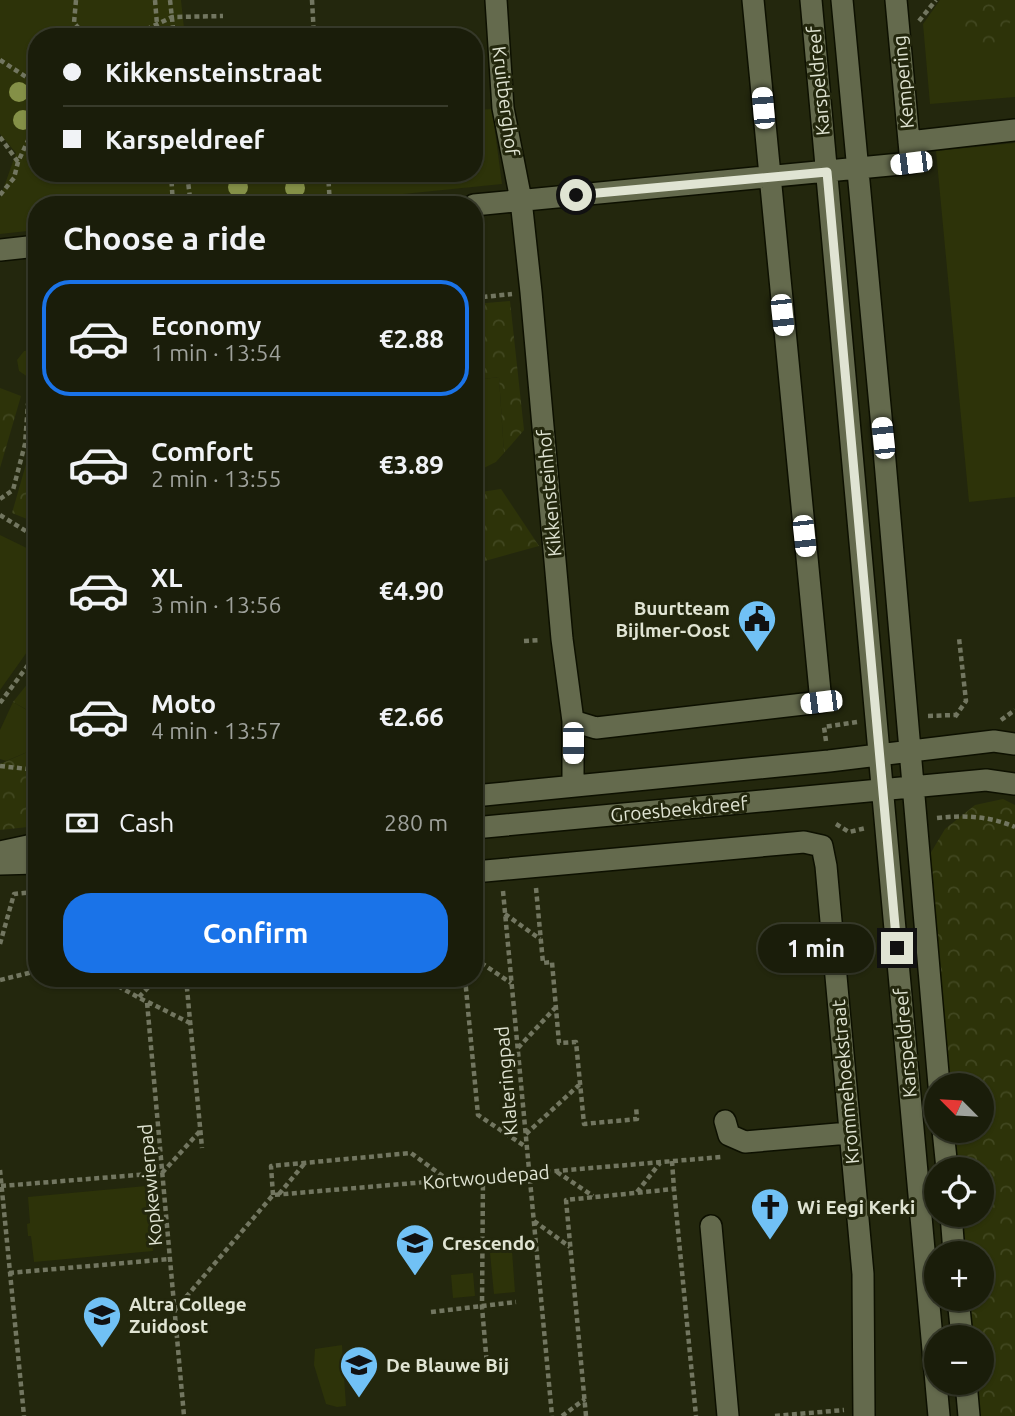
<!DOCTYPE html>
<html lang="en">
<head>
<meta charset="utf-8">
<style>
  body { margin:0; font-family:Ubuntu,sans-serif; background:#232613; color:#f1f3f6; height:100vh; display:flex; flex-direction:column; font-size:26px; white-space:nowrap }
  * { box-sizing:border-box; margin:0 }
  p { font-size:23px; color:#9fa29c }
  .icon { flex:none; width:38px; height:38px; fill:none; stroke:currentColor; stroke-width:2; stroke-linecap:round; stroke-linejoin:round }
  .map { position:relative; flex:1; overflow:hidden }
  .panel { position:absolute; left:28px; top:196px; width:455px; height:791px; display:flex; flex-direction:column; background:#1a1d0a; border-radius:28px; box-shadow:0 2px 5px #0004,0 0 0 2px #383b2b }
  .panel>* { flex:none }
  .top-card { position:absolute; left:28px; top:28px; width:455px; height:154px; border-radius:28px; box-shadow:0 2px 5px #0004,0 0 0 2px #383b2b; display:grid; align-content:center; height:154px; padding:0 35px; background:#1a1d0a }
  .needle { width:46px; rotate:294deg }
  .controls { position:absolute; left:924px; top:1073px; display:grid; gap:14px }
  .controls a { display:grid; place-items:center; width:70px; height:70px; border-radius:50%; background:#1a1d0a; box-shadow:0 2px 5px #0004,0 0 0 2px #383b2b; font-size:35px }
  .end { position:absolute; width:32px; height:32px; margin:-16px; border:9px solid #e0e4d3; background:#111; box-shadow:0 0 0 4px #111 }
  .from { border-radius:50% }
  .bubble { position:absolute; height:49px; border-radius:24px; background:#1a1d0a; box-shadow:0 2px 5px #0004,0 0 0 2px #383b2b; font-size:23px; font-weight:600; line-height:49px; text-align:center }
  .car { position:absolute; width:21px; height:42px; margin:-21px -10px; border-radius:9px; box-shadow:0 0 5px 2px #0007; background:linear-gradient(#fff 24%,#345 0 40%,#fff 0 76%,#345 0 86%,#fff 0) }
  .top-card b { display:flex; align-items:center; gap:24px; height:66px; font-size:26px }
  .top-card b+b { border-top:2px solid #383b2b }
  .top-card i { width:18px; height:18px; background:#f1f3f6 }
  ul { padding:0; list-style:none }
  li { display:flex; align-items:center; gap:21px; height:116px; margin:0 14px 10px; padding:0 21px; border:4px solid transparent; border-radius:28px }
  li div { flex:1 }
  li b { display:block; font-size:26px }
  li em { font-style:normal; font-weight:600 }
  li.selected { border-color:#1a73e8 }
  li>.icon { width:63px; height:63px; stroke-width:1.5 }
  h2 { padding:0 35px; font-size:32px; line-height:84px }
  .pay { display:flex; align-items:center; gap:18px; height:77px; padding:0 35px; font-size:26px }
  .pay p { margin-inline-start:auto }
  .primary-button { display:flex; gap:14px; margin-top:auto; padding:14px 35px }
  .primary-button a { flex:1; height:80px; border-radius:28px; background:#1a73e8; color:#fff; font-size:28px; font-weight:600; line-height:80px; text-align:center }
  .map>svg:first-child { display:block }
</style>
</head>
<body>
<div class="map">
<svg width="1015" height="1416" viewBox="0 0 1015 1416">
  <defs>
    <pattern id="forest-crowns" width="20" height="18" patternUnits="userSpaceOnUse" patternTransform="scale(1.75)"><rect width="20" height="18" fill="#2d3309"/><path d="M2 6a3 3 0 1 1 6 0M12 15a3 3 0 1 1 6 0" fill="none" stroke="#414720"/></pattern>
  </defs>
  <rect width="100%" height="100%" fill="#23270d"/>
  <path fill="#2d3309" d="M0,0h181l4,37h-148v136h437v-63l18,-1 10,75 -207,21h-258v25l-37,4v-36l16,-45 -16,-19z
    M940,0h75v97l-85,7 -7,-80z
    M1015,143v354l-46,5 -33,-351z
    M30,350l7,2v23l-9,2 -9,-6 -2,-11 7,-9z
    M499,377l5,76 -8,9 -22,11v-93z
    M0,535l37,18v85l-37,52z
    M13,702l19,11 5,-4v39l-31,13 -6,-2v-29z
    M146,1186l3,27h3l1,11 -3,1 3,26 -119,11 -3,-26h-3l-1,-12 3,-1 -2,-26z
    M512,1251l3,41 -21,2 -4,-41z
    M473,1273l2,23 -22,2 -2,-23z
    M342,1345l4,61 -9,1 -11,-3 -12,-39 1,-16z"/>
  <path fill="url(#forest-crowns)" d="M962,0h53v14l-19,32 -27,4 -9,-46z
    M510,301l14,129 -20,23 -5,-76 -25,3v-76z
    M0,388l21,8 -21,72z
    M37,426v97l-25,-10z
    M501,489l38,57 -65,18v-71z
    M37,672v37l-4,4 -20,-11z
    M37,748v78l-37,4v-66z
    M1003,799l12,6v611h-41l-3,-33 11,-1v-45h-14l-3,-38 17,-1v-45h-20l-2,-38 22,-1v-45h-25l-3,-38 28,-1v-45h-32l-20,-231 15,-25 30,-24z"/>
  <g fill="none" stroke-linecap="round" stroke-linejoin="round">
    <g stroke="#0d1000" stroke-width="24">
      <path id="minor" d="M496,0l7,108 18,92 10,92 31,347 11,82v65
        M811,0l128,1416
        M842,0l41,438 56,647
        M909,142l106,-12
        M474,205l437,-42 -15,-163
        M0,250l37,-4
        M573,721l23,7 225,-26 -68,-702
        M474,796l355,-35 165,-20 21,3
        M474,828l512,-48 29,4
        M0,852l37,-8
        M0,864l37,-1
        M474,872l330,-30 18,4 4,20 37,408 1,142
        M725,1121l4,14 16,7 104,-9
        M943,1130l4,39
        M951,1214l3,39
        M711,1226l17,190
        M958,1298l4,39
        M966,1382l3,34"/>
    </g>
    <path stroke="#727660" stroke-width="4.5" stroke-dasharray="5 3.5" stroke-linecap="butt" d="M76,0l-2,23 13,14
      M155,0l3,37
      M170,0l4,37
      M312,0l2,37
      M919,21l17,-21
      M131,37l41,-20 51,-1
      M0,60l37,24
      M0,137l18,25
      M171,173l2,32
      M328,173l2,32
      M0,195l14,-17 4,-16 19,-41
      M186,205l4,-7 -3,-25
      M474,298l38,-4
      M0,499l13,-9 12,-46 3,-40 9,-8
      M0,515l37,23
      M524,641l16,-1
      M0,703l37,-50
      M928,716l27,-1
      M955,717l11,-16 -7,-63
      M1001,720l14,-10
      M826,741l-2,-14 33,-5
      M0,766l37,4
      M937,818c28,-3 52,-2 78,9
      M836,824l13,8 17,-4
      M536,888l7,75 9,-1 7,81 17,-1 8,82 53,-5 -1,-13
      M503,891l49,525
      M505,914l35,25
      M0,944l14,-50 20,-2
      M474,958l37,25
      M103,978l44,24 37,414
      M186,978l16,170
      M465,978l13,137 48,32
      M0,980l37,-9
      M139,997l18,-19
      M148,1002l42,21
      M518,1048l37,-40
      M526,1134l54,-50
      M672,1161l2,28
      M0,1170l24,246
      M557,1172l36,24
      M483,1177l-1,130 5,58
      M1,1186l161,-13 39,-43
      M637,1192l23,-29
      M279,1194l25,-30
      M273,1195l-2,-29 140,-13 37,27
      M534,1221l36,26
      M9,1273l161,-14
      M175,1310l98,-115 448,-38
      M431,1312l85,-10
      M562,1416l23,-17
      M586,1416l-20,-216 108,-11 22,227
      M775,1416l69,-6"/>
    <use href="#minor" stroke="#646a4d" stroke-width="21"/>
  </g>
  <g fill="#849047">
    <circle cx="19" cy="92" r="10"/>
    <circle cx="23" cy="120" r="10"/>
    <circle cx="238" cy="187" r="10"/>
    <circle cx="295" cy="188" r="10"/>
  </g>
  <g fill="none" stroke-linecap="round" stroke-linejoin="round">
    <path stroke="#e0e4d3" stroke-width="9" d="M576,195l251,-23 70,776"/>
  </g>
  <defs>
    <g id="civic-pin" transform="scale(2.0125)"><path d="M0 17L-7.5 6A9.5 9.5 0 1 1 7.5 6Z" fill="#71c1f5" stroke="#23270d"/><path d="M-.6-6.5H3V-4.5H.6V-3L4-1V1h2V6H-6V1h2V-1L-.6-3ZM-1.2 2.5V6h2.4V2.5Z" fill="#111"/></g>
    <g id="church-pin" transform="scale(2.0125)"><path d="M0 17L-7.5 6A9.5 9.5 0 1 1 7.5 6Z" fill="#71c1f5" stroke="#23270d"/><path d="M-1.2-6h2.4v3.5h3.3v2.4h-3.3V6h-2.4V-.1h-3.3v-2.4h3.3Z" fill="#111"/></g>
    <g id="school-pin" transform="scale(2.0125)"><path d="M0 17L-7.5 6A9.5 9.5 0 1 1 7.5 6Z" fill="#71c1f5" stroke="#23270d"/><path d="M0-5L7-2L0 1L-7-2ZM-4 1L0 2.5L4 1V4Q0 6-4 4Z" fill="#111"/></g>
  </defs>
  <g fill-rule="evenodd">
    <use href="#civic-pin" x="757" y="619"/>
    <use href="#church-pin" x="770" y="1207"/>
    <use href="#school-pin" x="415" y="1243"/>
    <use href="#school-pin" x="102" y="1315"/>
    <use href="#school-pin" x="359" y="1365"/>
  </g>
  <g text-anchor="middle" stroke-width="6" stroke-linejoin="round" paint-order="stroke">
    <g font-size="19" fill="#e0e4d3" stroke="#23270d">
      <text transform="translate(818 81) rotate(-95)" y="7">Karspeldreef</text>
      <text transform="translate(903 82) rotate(-95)" y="7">Kempering</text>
      <text transform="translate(506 101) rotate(83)" y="7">Kruitberghof</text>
      <text transform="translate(549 493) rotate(-95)" y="7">Kikkensteinhof</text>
      <text transform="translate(679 809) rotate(-5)" y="7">Groesbeekdreef</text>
      <text transform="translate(905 1043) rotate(-95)" y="7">Karspeldreef</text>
      <text transform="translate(506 1081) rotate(-95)" y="7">Klateringpad</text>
      <text transform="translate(845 1082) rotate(-95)" y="7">Krommehoekstraat</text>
      <text transform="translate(486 1177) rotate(-5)" y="7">Kortwoudepad</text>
      <text transform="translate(150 1185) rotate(-95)" y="7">Kopkewierpad</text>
    </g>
    <g font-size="19" font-weight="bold" fill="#e0e4d3" stroke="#23270d" text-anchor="start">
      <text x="730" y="615" text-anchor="end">Buurtteam<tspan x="730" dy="22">Bijlmer-Oost</tspan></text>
      <text x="797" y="1214">Wi Eegi Kerki</text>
      <text x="442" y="1250">Crescendo</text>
      <text x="129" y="1311">Altra College<tspan x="129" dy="22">Zuidoost</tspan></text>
      <text x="386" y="1372">De Blauwe Bij</text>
    </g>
  </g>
</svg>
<div class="controls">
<a><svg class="needle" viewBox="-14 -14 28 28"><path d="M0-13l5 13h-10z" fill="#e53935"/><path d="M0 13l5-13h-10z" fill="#9fa29c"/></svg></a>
<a><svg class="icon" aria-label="locate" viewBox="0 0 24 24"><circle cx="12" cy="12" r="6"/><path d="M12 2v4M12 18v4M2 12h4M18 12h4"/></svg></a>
<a>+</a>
<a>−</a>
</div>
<i class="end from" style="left:576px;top:195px"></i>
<i class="end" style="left:897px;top:948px"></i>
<div class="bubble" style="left:758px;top:924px;width:116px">1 min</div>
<i class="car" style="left:763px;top:108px;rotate:355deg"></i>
<i class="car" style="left:911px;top:163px;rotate:263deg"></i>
<i class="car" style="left:782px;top:315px;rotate:174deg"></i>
<i class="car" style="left:883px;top:438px;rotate:354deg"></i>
<i class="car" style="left:804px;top:536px;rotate:174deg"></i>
<i class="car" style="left:821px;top:702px;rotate:263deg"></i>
<i class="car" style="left:573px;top:743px;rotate:180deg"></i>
<div class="top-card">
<b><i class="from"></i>Kikkensteinstraat</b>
<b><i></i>Karspeldreef</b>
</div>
<section class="panel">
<h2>Choose a ride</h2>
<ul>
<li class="selected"><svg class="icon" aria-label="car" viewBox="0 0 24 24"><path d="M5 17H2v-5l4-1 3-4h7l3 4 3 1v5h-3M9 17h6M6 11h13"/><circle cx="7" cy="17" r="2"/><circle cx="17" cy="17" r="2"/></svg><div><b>Economy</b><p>1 min · 13:54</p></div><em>€2.88</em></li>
<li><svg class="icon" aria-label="car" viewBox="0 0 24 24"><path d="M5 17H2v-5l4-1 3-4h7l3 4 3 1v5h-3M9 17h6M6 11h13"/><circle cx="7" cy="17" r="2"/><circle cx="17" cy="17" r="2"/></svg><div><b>Comfort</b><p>2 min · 13:55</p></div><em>€3.89</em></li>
<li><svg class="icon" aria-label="car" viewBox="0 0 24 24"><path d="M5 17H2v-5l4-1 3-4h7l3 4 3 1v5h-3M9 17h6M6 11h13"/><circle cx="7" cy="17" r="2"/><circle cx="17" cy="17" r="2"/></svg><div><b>XL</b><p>3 min · 13:56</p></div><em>€4.90</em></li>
<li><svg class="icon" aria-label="car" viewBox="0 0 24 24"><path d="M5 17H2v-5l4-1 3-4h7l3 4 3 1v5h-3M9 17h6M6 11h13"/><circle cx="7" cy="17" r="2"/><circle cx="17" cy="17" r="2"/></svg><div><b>Moto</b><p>4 min · 13:57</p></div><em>€2.66</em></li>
</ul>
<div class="pay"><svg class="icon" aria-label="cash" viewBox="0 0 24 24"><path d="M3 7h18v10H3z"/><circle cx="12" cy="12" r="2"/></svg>Cash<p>280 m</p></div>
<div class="primary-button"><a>Confirm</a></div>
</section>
</div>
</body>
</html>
